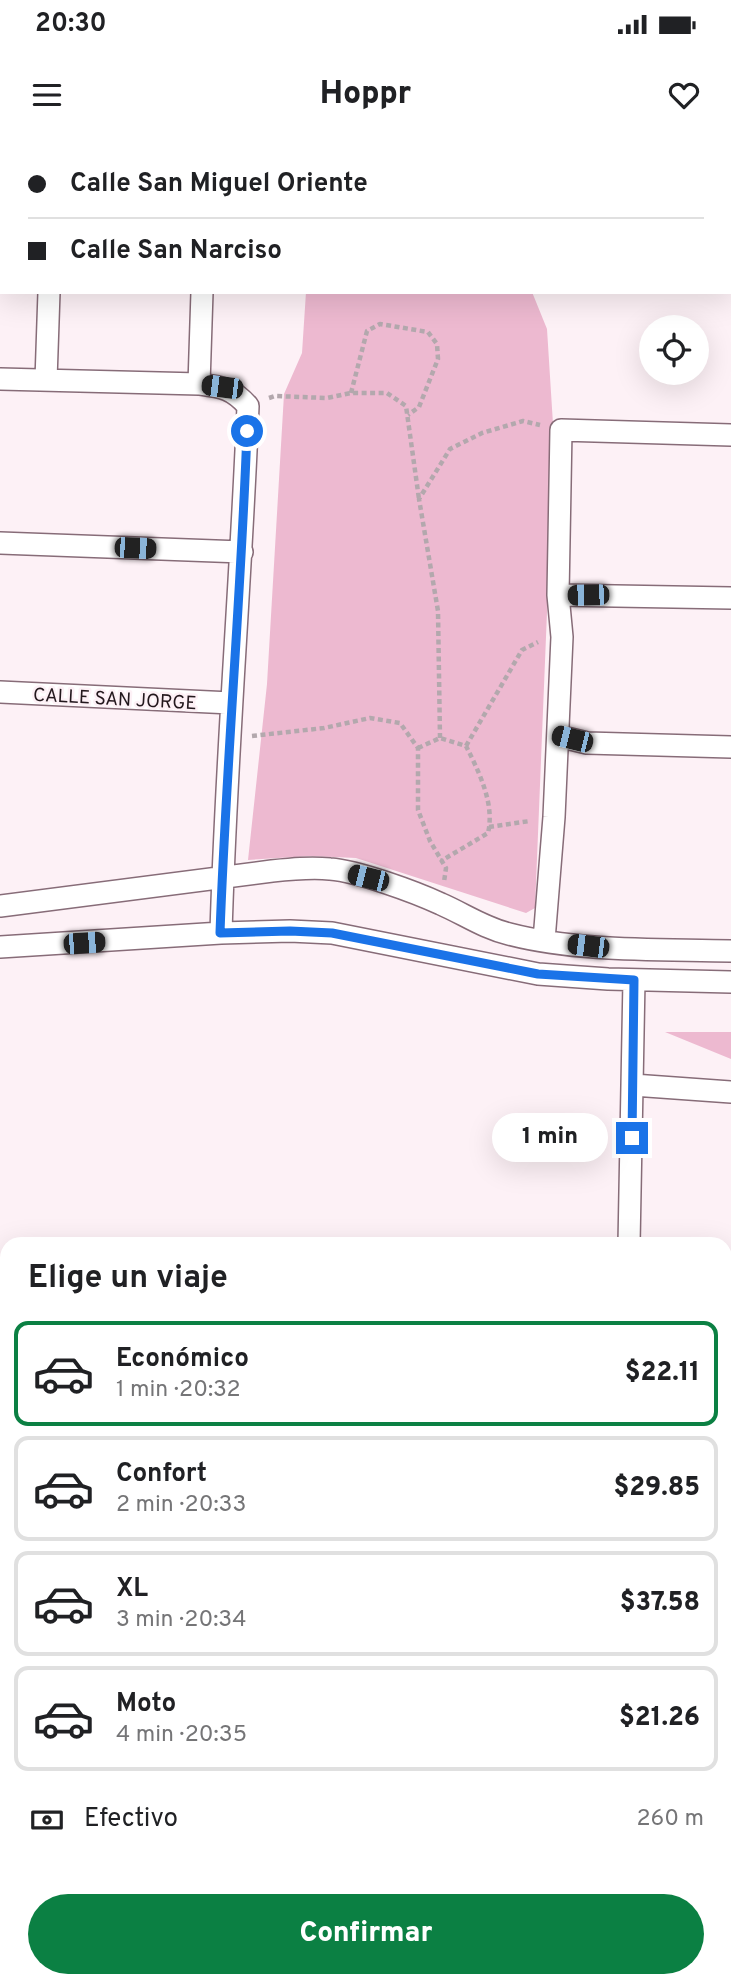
<!DOCTYPE html>
<html lang="es">
<head>
<meta charset="utf-8">
<style>
  body { margin:0; font-family:Overpass,sans-serif; background:#f6f6f6; color:#202124; height:100vh; display:flex; flex-direction:column; font-size:26px; white-space:nowrap }
  * { box-sizing:border-box; margin:0 }
  p { font-size:23px; color:#757577 }
  .icon { flex:none; width:38px; height:38px; fill:none; stroke:currentColor; stroke-width:2; stroke-linecap:round; stroke-linejoin:round }
  .map { position:relative; flex:1; overflow:hidden }
  .details { position:absolute; left:0px; top:1097px; width:732px; height:751px; display:flex; flex-direction:column; background:#fff; border-radius:21px 21px 0 0; box-shadow:0 7px 28px #0002 }
  .details>* { flex:none }
  .top-card { position:absolute; left:0px; top:0px; width:732px; height:154px; box-shadow:0 7px 28px #0002; display:grid; align-content:center; height:154px; padding:0 28px; background:#fff }
  .buttons { position:absolute; left:639px; top:175px; display:grid; gap:14px }
  .buttons a { display:grid; place-items:center; width:70px; height:70px; border-radius:50%; background:#fff; box-shadow:0 7px 28px #0002; font-size:35px }
  .end { position:absolute; width:32px; height:32px; margin:-16px; border:9px solid #1a73e8; background:#fff; box-shadow:0 0 0 4px #fff }
  .from { border-radius:50% }
  .bubble { position:absolute; height:49px; border-radius:24px; background:#fff; box-shadow:0 7px 28px #0002; font-size:23px; font-weight:800; line-height:49px; text-align:center }
  .car { position:absolute; width:21px; height:42px; margin:-21px -10px; border-radius:9px; box-shadow:0 0 5px 2px #0007; background:linear-gradient(#222 24%,#8ab4d8 0 40%,#222 0 76%,#8ab4d8 0 86%,#222 0) }
  .top-card b { display:flex; align-items:center; gap:24px; height:66px; font-size:26px }
  .top-card b+b { border-top:2px solid #e0e0e0 }
  .top-card i { width:18px; height:18px; background:#202124 }
  ul { padding:0; list-style:none }
  li { display:flex; align-items:center; gap:21px; height:105px; margin:0 14px 10px; padding:0 14px; border:4px solid #e0e0e0; border-radius:14px }
  li div { flex:1 }
  li b { display:block; font-size:26px }
  li em { font-style:normal; font-weight:800 }
  li.current { border-color:#0b8043 }
  li>.icon { width:63px; height:63px; stroke-width:1.5 }
  h2 { padding:0 28px; font-size:32px; line-height:84px }
  .pay { display:flex; align-items:center; gap:18px; height:77px; padding:0 28px; font-size:26px }
  .pay p { margin-inline-start:auto }
  .action { display:flex; gap:14px; margin-top:auto; padding:14px 28px }
  .action a { flex:1; height:80px; border-radius:42px; background:#0b8043; color:#fff; font-size:28px; font-weight:800; line-height:80px; text-align:center }
  .status { display:flex; justify-content:space-between; align-items:center; height:49px; padding:0 35px; background:#fff; direction:ltr }
  .status svg { height:19px; fill:currentColor }
  header { display:flex; justify-content:space-between; align-items:center; height:91px; padding:0 28px; background:#fff; font-size:32px; font-weight:800 }
  .map>svg:first-child { display:block }
</style>
</head>
<body>
<div class="status"><b>20:30</b><svg viewBox="0 0 49 12"><path d="M0 12V9h3v3zM5 12V6h3v6zM10 12V3h3v9zM15 12V0h3v12zM26 1h20v11H26zM47 4h2v5h-2z"/></svg></div>
<header><svg class="icon" aria-label="menu" viewBox="0 0 24 24"><path d="M4 6h16M4 12h16M4 18h16"/></svg>Hoppr<svg class="icon" aria-label="heart" viewBox="0 0 24 24"><path d="M12 20l-8-8c-3-5 5-10 8-4 3-6 11-1 8 4z"/></svg></header>
<div class="map">
<svg width="731" height="1847" viewBox="0 0 731 1847">
  <rect width="100%" height="100%" fill="#fdf1f6"/>
  <path fill="#edb9d0" d="M306,152h226l15,37 7,111 -19,468 -9,5 -170,-55 -46,-2 -62,4 19,-176 17,-290 18,-41z
    M665,892h66v27z"/>
  <g fill="none" stroke-linecap="round" stroke-linejoin="round">
    <g stroke="#876c78" stroke-width="13">
      <path id="lane" d="M495,1847v-6"/>
    </g>
    <g stroke="#876c78" stroke-width="24">
      <path id="street" d="M0,239l199,5c23,3 33,4 49,22 -7,176 -22,351 -27,527
        M46,240l3,-88
        M199,244l3,-92
        M0,403l242,9
        M558,455l173,3
        M0,552l231,11
        M558,596l29,7 144,4
        M0,766l272,-35c19,-2 38,-4 58,-2 28,2 85,23 111,35 23,10 43,24 68,30 69,18 150,15 222,17
        M544,800l10,-123 8,-180 -4,-42 3,-165 170,5
        M0,807l221,-14 69,-2 42,2 206,41 70,5 123,3
        M633,945l98,7
        M629,1104l5,-264
        M724,1275l7,1
        M724,1595h7
        M77,1847l1,-6
        M249,1847l1,-6
        M600,1847v-6"/>
    </g>
    <path stroke="#b3a8ad" stroke-width="4.5" stroke-dasharray="5 3.5" stroke-linecap="butt" d="M351,253l16,-62 13,-7 48,8 9,12 1,15 -19,48 -11,8
      M269,258l6,-2 52,2 24,-5h36l19,13 13,93
      M252,596l72,-8 46,-10 30,5 18,25v62l12,31 16,27 -2,14
      M440,598l-2,-127 -19,-112 31,-50 32,-16 41,-12 17,4
      M466,606l56,-96 16,-8
      M418,608l22,-10 26,8c13,26 29,58 22,87l-47,28
      M489,687l41,-6"/>
    <use href="#lane" stroke="#fff" stroke-width="10"/>
    <use href="#street" stroke="#fff" stroke-width="21"/>
  </g>
  <g fill="none" stroke-linecap="round" stroke-linejoin="round">
    <path stroke="#1a73e8" stroke-width="9" d="M247,291c-6,167 -21,334 -27,502l70,-2 42,2 206,41 96,6 -2,158"/>
  </g>
  <g text-anchor="middle" stroke-width="5" stroke-linejoin="round" paint-order="stroke">
    <g font-size="19" fill="#23181d" stroke="#fdf1f6">
      <text transform="translate(115 558) rotate(3)" y="7">CALLE SAN JORGE</text>
    </g>
  </g>
</svg>
<div class="buttons">
<a><svg class="icon" aria-label="locate" viewBox="0 0 24 24"><circle cx="12" cy="12" r="6"/><path d="M12 2v4M12 18v4M2 12h4M18 12h4"/></svg></a>
</div>
<i class="end from" style="left:247px;top:291px"></i>
<i class="end" style="left:632px;top:998px"></i>
<div class="bubble" style="left:492px;top:973px;width:116px">1 min</div>
<i class="car" style="left:222px;top:247px;rotate:277deg"></i>
<i class="car" style="left:135px;top:408px;rotate:92deg"></i>
<i class="car" style="left:588px;top:455px;rotate:269deg"></i>
<i class="car" style="left:572px;top:599px;rotate:284deg"></i>
<i class="car" style="left:368px;top:738px;rotate:284deg"></i>
<i class="car" style="left:84px;top:803px;rotate:86deg"></i>
<i class="car" style="left:588px;top:806px;rotate:277deg"></i>
<div class="top-card">
<b><i class="from"></i>Calle San Miguel Oriente</b>
<b><i></i>Calle San Narciso</b>
</div>
<section class="details">
<h2>Elige un viaje</h2>
<ul>
<li class="current"><svg class="icon" aria-label="car" viewBox="0 0 24 24"><path d="M5 17H2v-5l4-1 3-4h7l3 4 3 1v5h-3M9 17h6M6 11h13"/><circle cx="7" cy="17" r="2"/><circle cx="17" cy="17" r="2"/></svg><div><b>Económico</b><p>1 min · 20:32</p></div><em>$22.11</em></li>
<li><svg class="icon" aria-label="car" viewBox="0 0 24 24"><path d="M5 17H2v-5l4-1 3-4h7l3 4 3 1v5h-3M9 17h6M6 11h13"/><circle cx="7" cy="17" r="2"/><circle cx="17" cy="17" r="2"/></svg><div><b>Confort</b><p>2 min · 20:33</p></div><em>$29.85</em></li>
<li><svg class="icon" aria-label="car" viewBox="0 0 24 24"><path d="M5 17H2v-5l4-1 3-4h7l3 4 3 1v5h-3M9 17h6M6 11h13"/><circle cx="7" cy="17" r="2"/><circle cx="17" cy="17" r="2"/></svg><div><b>XL</b><p>3 min · 20:34</p></div><em>$37.58</em></li>
<li><svg class="icon" aria-label="car" viewBox="0 0 24 24"><path d="M5 17H2v-5l4-1 3-4h7l3 4 3 1v5h-3M9 17h6M6 11h13"/><circle cx="7" cy="17" r="2"/><circle cx="17" cy="17" r="2"/></svg><div><b>Moto</b><p>4 min · 20:35</p></div><em>$21.26</em></li>
</ul>
<div class="pay"><svg class="icon" aria-label="cash" viewBox="0 0 24 24"><path d="M3 7h18v10H3z"/><circle cx="12" cy="12" r="2"/></svg>Efectivo<p>260 m</p></div>
<div class="action"><a>Confirmar</a></div>
</section>
</div>
</body>
</html>
